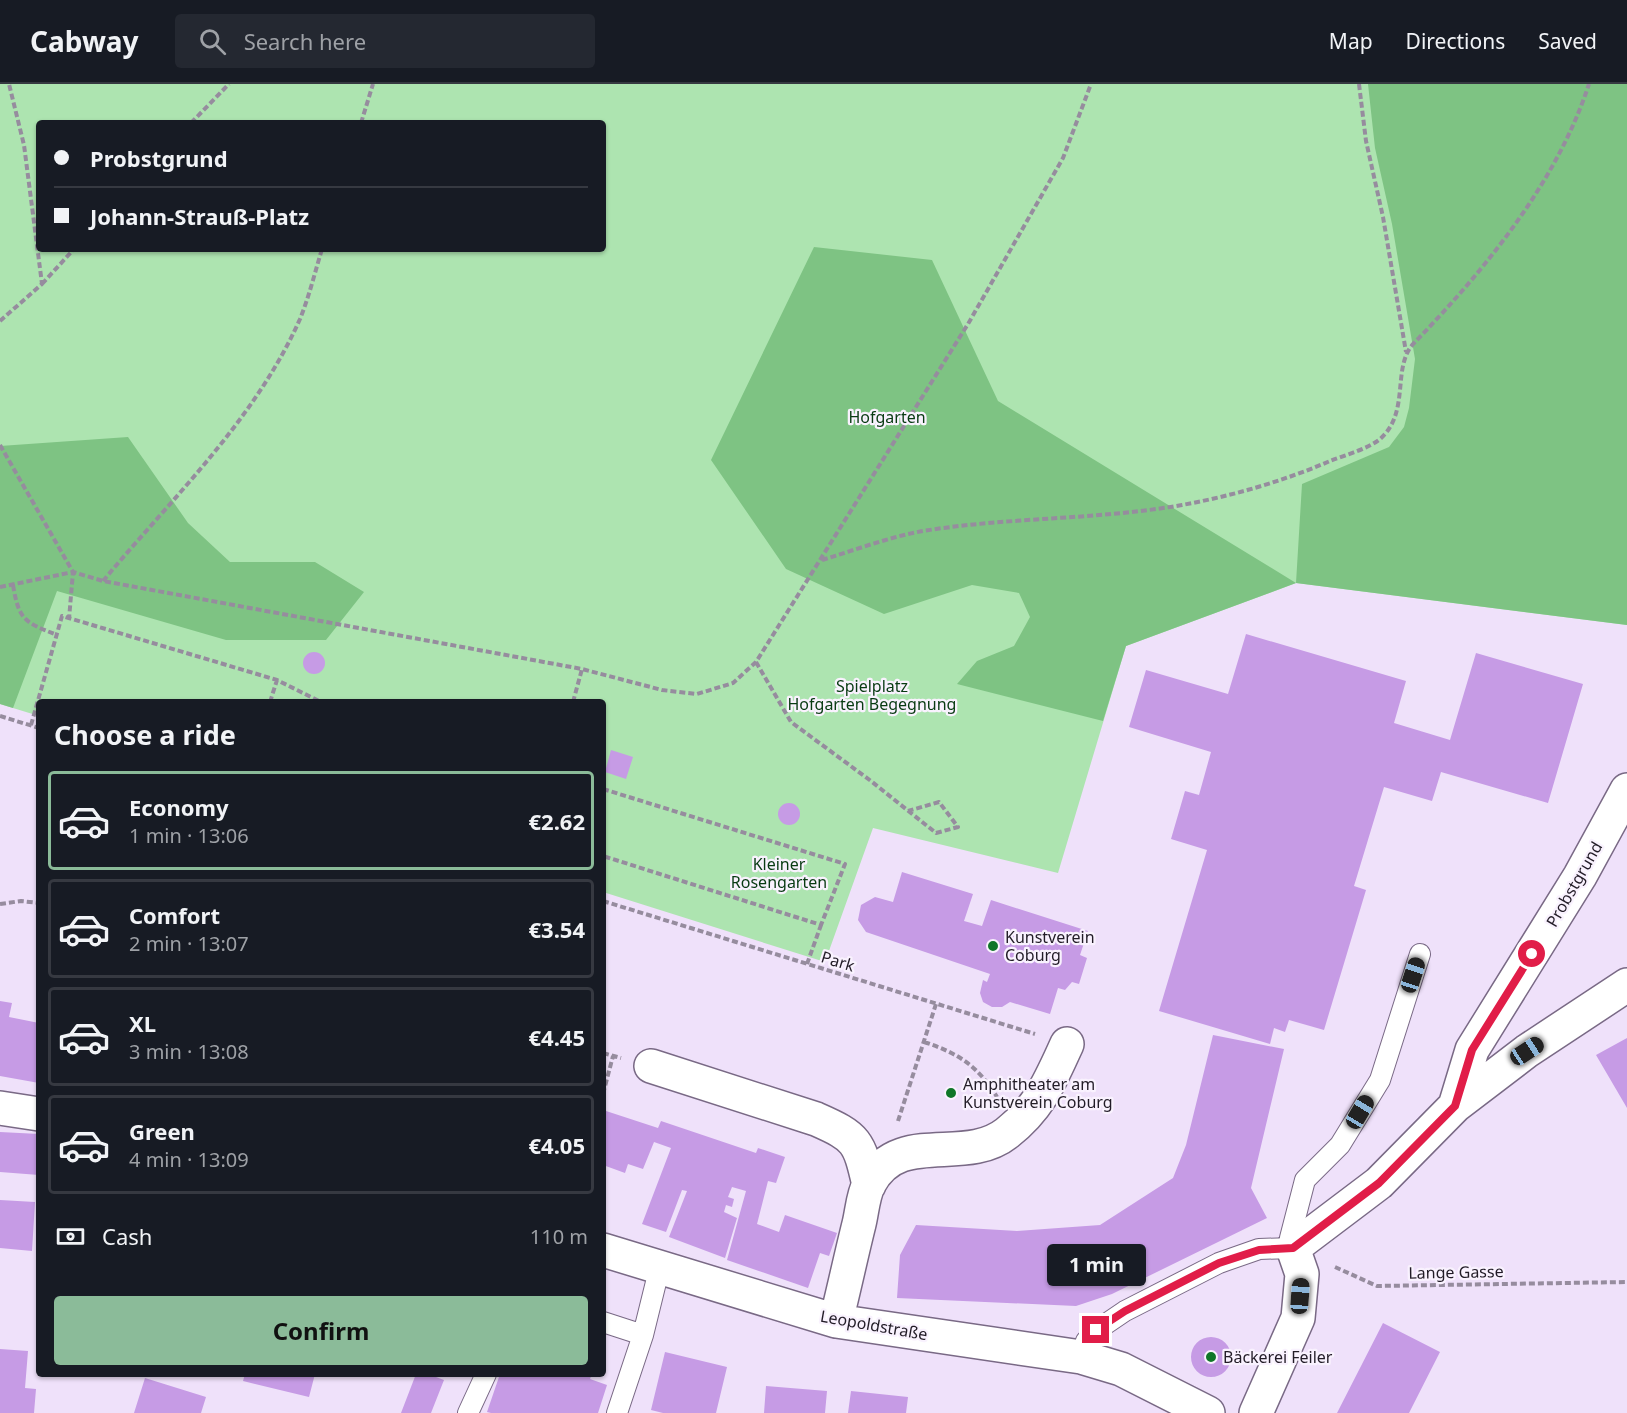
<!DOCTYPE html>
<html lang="en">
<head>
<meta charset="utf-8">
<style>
  body { margin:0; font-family:"Noto Sans",sans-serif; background:#242831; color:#f1f3f6; height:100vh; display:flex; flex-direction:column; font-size:22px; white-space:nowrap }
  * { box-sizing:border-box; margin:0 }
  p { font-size:20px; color:#9ea1a6 }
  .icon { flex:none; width:33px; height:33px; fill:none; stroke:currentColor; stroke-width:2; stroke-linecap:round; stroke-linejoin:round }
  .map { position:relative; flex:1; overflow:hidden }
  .details { position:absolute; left:36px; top:615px; width:570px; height:678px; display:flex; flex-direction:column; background:#171b24; border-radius:6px; box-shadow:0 2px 4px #0004 }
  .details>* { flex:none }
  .banner { position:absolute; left:36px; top:36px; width:570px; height:132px; border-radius:6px; box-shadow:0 2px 4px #0004; display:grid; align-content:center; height:132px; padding:0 18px; background:#171b24 }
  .end { position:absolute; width:27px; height:27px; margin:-14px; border:8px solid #e11d48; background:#fff; box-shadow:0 0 0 3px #fff }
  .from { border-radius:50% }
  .bubble { position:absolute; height:42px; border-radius:6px; background:#171b24; box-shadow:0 2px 4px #0004; font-size:20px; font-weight:700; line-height:42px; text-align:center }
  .car { position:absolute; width:18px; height:36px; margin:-18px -9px; border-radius:8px; box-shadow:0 0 4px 2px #0007; background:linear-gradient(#222 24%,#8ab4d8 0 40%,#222 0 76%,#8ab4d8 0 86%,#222 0) }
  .banner b { display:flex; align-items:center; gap:21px; height:57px; font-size:22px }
  .banner b+b { border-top:2px solid #363941 }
  .banner i { width:15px; height:15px; background:#f1f3f6 }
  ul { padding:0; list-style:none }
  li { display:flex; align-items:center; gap:18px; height:99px; margin:0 12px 9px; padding:0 6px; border:3px solid #363941; border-radius:6px }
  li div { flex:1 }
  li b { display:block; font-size:22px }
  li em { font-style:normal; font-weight:700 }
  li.on { border-color:#8bbb99 }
  li>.icon { width:54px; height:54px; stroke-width:1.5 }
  h2 { padding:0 18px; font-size:27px; line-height:72px }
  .pay { display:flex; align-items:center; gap:15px; height:66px; padding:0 18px; font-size:22px }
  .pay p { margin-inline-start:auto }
  .cta { display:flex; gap:12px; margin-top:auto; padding:12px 18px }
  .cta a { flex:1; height:69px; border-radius:6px; background:#8bbb99; color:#111; font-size:24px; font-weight:700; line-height:69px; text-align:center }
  header { display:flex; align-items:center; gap:36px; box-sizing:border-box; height:84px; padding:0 30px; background:#171b24; border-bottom:2px solid #363941 }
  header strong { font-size:28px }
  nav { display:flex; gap:33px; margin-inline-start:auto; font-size:21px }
  .search { width:420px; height:54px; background:#242831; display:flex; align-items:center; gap:15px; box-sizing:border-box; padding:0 21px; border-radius:6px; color:#9ea1a6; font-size:22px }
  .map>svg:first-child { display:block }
</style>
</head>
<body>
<header>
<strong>Cabway</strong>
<div class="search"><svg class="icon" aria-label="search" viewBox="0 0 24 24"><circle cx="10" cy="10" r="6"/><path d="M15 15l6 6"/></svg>Search here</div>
<nav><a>Map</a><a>Directions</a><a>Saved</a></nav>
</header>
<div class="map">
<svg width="1627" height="1329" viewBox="0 0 1627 1329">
  <rect width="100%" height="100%" fill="#efe1fa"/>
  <path fill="#ade4b0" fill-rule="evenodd" d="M0,0h1627v541l-331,-42 -170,63 -68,227 -185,-45 -48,134 -222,-70v-190h-564v14l-39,-12zM39,39h564v126h-564z"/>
  <path fill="#7ec383" d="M1368,0h259v541l-331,-42 -170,63 -23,75 -146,-37 20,-23 37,-15 16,-29 -11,-24 -47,-8 -88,29 -98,-45 -75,-109 103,-213 118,13 66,141 298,182 6,-99 87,-37 15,-20 5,-19 6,-49 -23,-135 -17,-76z
    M128,353l60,86 42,39h85l49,30 -38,48h-100l-169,-49 -44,117 -13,-4v-258z"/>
  <path fill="#c69be5" d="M1246,550l160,47 -12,42 56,17 26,-87 107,31 -35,119 -107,-31 -9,29 -48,-14 -30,99 12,4 -42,140 -35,-10 -4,12 -11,-4 -4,16 -111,-33 48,-161 -36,-11 14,-48 14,4 12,-43 -82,-25 17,-57 82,24z
    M303 579a11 11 0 1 1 22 0a11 11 0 1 1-22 0Z
    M611,666l22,7 -7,22 -21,-7z
    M778 730a11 11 0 1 1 22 0a11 11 0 1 1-22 0Z
    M902,788l71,22 -9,27 18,5 9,-26 97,31 -8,24 7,3 -8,26 -7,-2 -7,8 -7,-2 -8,26 -40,-12 -8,5h-10l-9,-5 -3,-9 3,-13 4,2 3,-8 -124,-42 -8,-12 3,-15 14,-8 18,5z
    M0,917l12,2 -3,14 30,6v60l-39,-7z
    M1213,951l71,14 -33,139 16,30 -155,76 -36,12 -179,-8 3,-43 16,-30 101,6 83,-6 73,-47 13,-33z
    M1627,954v70l-31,-53z
    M603,1026l55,18 3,-7 95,32 2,-5 27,9 -9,26 -8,-2 -11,43 22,8 6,-17 52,18 -8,23 -9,-3 -12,35 -81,-28 19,-69 -14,-4 -4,10 6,2 -2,8 -6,-2 -2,7 13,6 -12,40 -56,-21 18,-46 -5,-1 -16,42 -24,-8 29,-76 -17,-6 -11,27 -15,-5 -3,9 -22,-8z
    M0,1048l39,2v41l-39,-3z
    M0,1116l35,2 -3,49 -32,-3z
    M1383,1239l57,29 -31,61h-72z
    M1191 1273a20 20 0 1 1 40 0a20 20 0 1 1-40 0Z
    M0,1265l28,2 -3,37 11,1 -2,24h-34z
    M665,1268l62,15 -11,46h-53l-12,-3z
    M245,1290h70l-6,23 -66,-16z
    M416,1290h12l16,6 -13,33h-30z
    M500,1290h92l-2,5 17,6 -9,28h-107l-4,-1z
    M145,1294l61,19 -5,16h-67z
    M766,1302l61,5 -2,22h-61z
    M851,1307l57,6 -2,16h-58z"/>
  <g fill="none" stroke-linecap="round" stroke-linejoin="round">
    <g stroke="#796985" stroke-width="22">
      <path id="lane" d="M603,1238l40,13
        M1081,1273l5,-16 11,-11 28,-19 94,-48 40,-14 34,-1 -3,-10 15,-58 35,-35 40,-65 40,-126
        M468,1329l18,-39
        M617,1329l26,-78 17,-69"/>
    </g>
    <g stroke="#796985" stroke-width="36">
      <path id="street" d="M651,982l165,53c41,18 43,22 53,66
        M1455,1022l17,-56 108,-174 47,-86
        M0,1024l39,6
        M603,1166l233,71 245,36 40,12 87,44
        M836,1237c8,-32 15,-65 23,-97 3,-12 4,-29 10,-40 30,-57 95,-17 138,-51 33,-26 43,-52 60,-89
        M1256,1329l42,-95 4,-44 -9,-26 86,-65 76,-77 72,-55 100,-66"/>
    </g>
    <path stroke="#968c9e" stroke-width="4" stroke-dasharray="6 3" stroke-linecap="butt" d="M1359,0l7,57 17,76 23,135
      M191,39l38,-39
      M361,39l12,-39
      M42,200l32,-35
      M0,237l42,-37 -18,-139 -15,-61
      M0,361l73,127 -4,47
      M822,476c33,-10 67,-23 101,-29 85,-14 174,-11 259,-26 50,-9 102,-24 148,-44 15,-6 38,-12 50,-22 31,-27 11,-72 34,-96 71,-73 143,-161 175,-259
      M103,497c70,-84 152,-161 197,-262 9,-22 15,-47 22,-70
      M13,501c6,35 11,37 44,50
      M0,503l73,-15 30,9 479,88 80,21 35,4 36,-11 23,-21 212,-338 95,-166 28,-74
      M756,578l35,60 80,59 65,52 22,-6 -19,-25 -31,9
      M270,618l7,-22
      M573,618l9,-33
      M0,632l39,12
      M31,641l31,-109 215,64 44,22
      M603,705l242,75 -24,61 -218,-69
      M603,817l432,133
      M0,820l21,-3 18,2
      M807,880l14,-39
      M924,958c34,11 54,24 73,55
      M603,969l18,5
      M603,1010l10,-38
      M898,1037l38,-117
      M1335,1183l42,19 250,-4"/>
    <use href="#lane" stroke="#fff" stroke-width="20"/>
    <use href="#street" stroke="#fff" stroke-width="33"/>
  </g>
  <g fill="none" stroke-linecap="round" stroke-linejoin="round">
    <path stroke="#e11d48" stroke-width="8" d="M1096,1246l29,-19 94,-48 40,-13 34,-2 86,-65 76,-77 17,-56 60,-96"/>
  </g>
  <g fill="#0f7628" stroke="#f9f2fe" stroke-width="2">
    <circle cx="993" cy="862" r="6"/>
    <circle cx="951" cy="1009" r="6"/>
    <circle cx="1211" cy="1273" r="6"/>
  </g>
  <g text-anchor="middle" stroke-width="4.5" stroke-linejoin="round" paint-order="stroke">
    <g font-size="16" fill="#083b12" stroke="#f9f2fe">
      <text x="887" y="339">Hofgarten</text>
      <text x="872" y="608">Spielplatz<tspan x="872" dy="18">Hofgarten Begegnung</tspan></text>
      <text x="779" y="786">Kleiner<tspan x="779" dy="18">Rosengarten</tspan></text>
    </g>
    <g font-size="16" fill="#221c27" stroke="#f9f2fe">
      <text transform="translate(1574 800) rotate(-60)" y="6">Probstgrund</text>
      <text transform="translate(838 877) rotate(17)" y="6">Park</text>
      <text transform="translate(1456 1188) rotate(-1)" y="6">Lange Gasse</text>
      <text transform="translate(874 1241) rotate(10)" y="6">Leopoldstraße</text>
    </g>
    <g font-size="16" fill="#221c27" stroke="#f9f2fe" text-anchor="start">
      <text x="1005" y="859">Kunstverein<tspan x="1005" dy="18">Coburg</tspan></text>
      <text x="963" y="1006">Amphitheater am<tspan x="963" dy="18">Kunstverein Coburg</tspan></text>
      <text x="1223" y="1279">Bäckerei Feiler</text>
    </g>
  </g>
</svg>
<i class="end from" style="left:1532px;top:870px"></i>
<i class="end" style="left:1096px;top:1246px"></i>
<div class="bubble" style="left:1047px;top:1160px;width:99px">1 min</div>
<i class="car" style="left:1413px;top:891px;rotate:18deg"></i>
<i class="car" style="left:1527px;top:967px;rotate:57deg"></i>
<i class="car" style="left:1360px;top:1028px;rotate:31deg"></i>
<i class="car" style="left:1300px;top:1212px;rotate:4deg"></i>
<div class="banner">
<b><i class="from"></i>Probstgrund</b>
<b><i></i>Johann-Strauß-Platz</b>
</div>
<section class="details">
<h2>Choose a ride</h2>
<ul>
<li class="on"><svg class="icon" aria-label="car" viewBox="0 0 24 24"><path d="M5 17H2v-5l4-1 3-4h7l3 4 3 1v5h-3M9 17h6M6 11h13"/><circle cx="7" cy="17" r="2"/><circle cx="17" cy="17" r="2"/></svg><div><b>Economy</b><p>1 min · 13:06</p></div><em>€2.62</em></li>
<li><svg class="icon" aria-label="car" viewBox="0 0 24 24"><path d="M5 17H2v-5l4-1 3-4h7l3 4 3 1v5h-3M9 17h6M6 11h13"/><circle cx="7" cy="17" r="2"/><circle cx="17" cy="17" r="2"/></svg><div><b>Comfort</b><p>2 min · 13:07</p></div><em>€3.54</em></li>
<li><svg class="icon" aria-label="car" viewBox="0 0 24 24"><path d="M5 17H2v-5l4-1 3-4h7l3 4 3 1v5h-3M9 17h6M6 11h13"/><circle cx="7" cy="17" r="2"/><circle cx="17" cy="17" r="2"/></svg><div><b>XL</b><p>3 min · 13:08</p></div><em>€4.45</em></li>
<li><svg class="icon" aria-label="car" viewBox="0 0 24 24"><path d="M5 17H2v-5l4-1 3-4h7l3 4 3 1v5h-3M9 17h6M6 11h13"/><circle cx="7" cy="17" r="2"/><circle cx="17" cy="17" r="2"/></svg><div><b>Green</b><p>4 min · 13:09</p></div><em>€4.05</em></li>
</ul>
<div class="pay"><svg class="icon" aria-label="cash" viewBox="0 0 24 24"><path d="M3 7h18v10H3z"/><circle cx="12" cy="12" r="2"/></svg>Cash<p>110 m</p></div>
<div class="cta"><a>Confirm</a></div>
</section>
</div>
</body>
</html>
